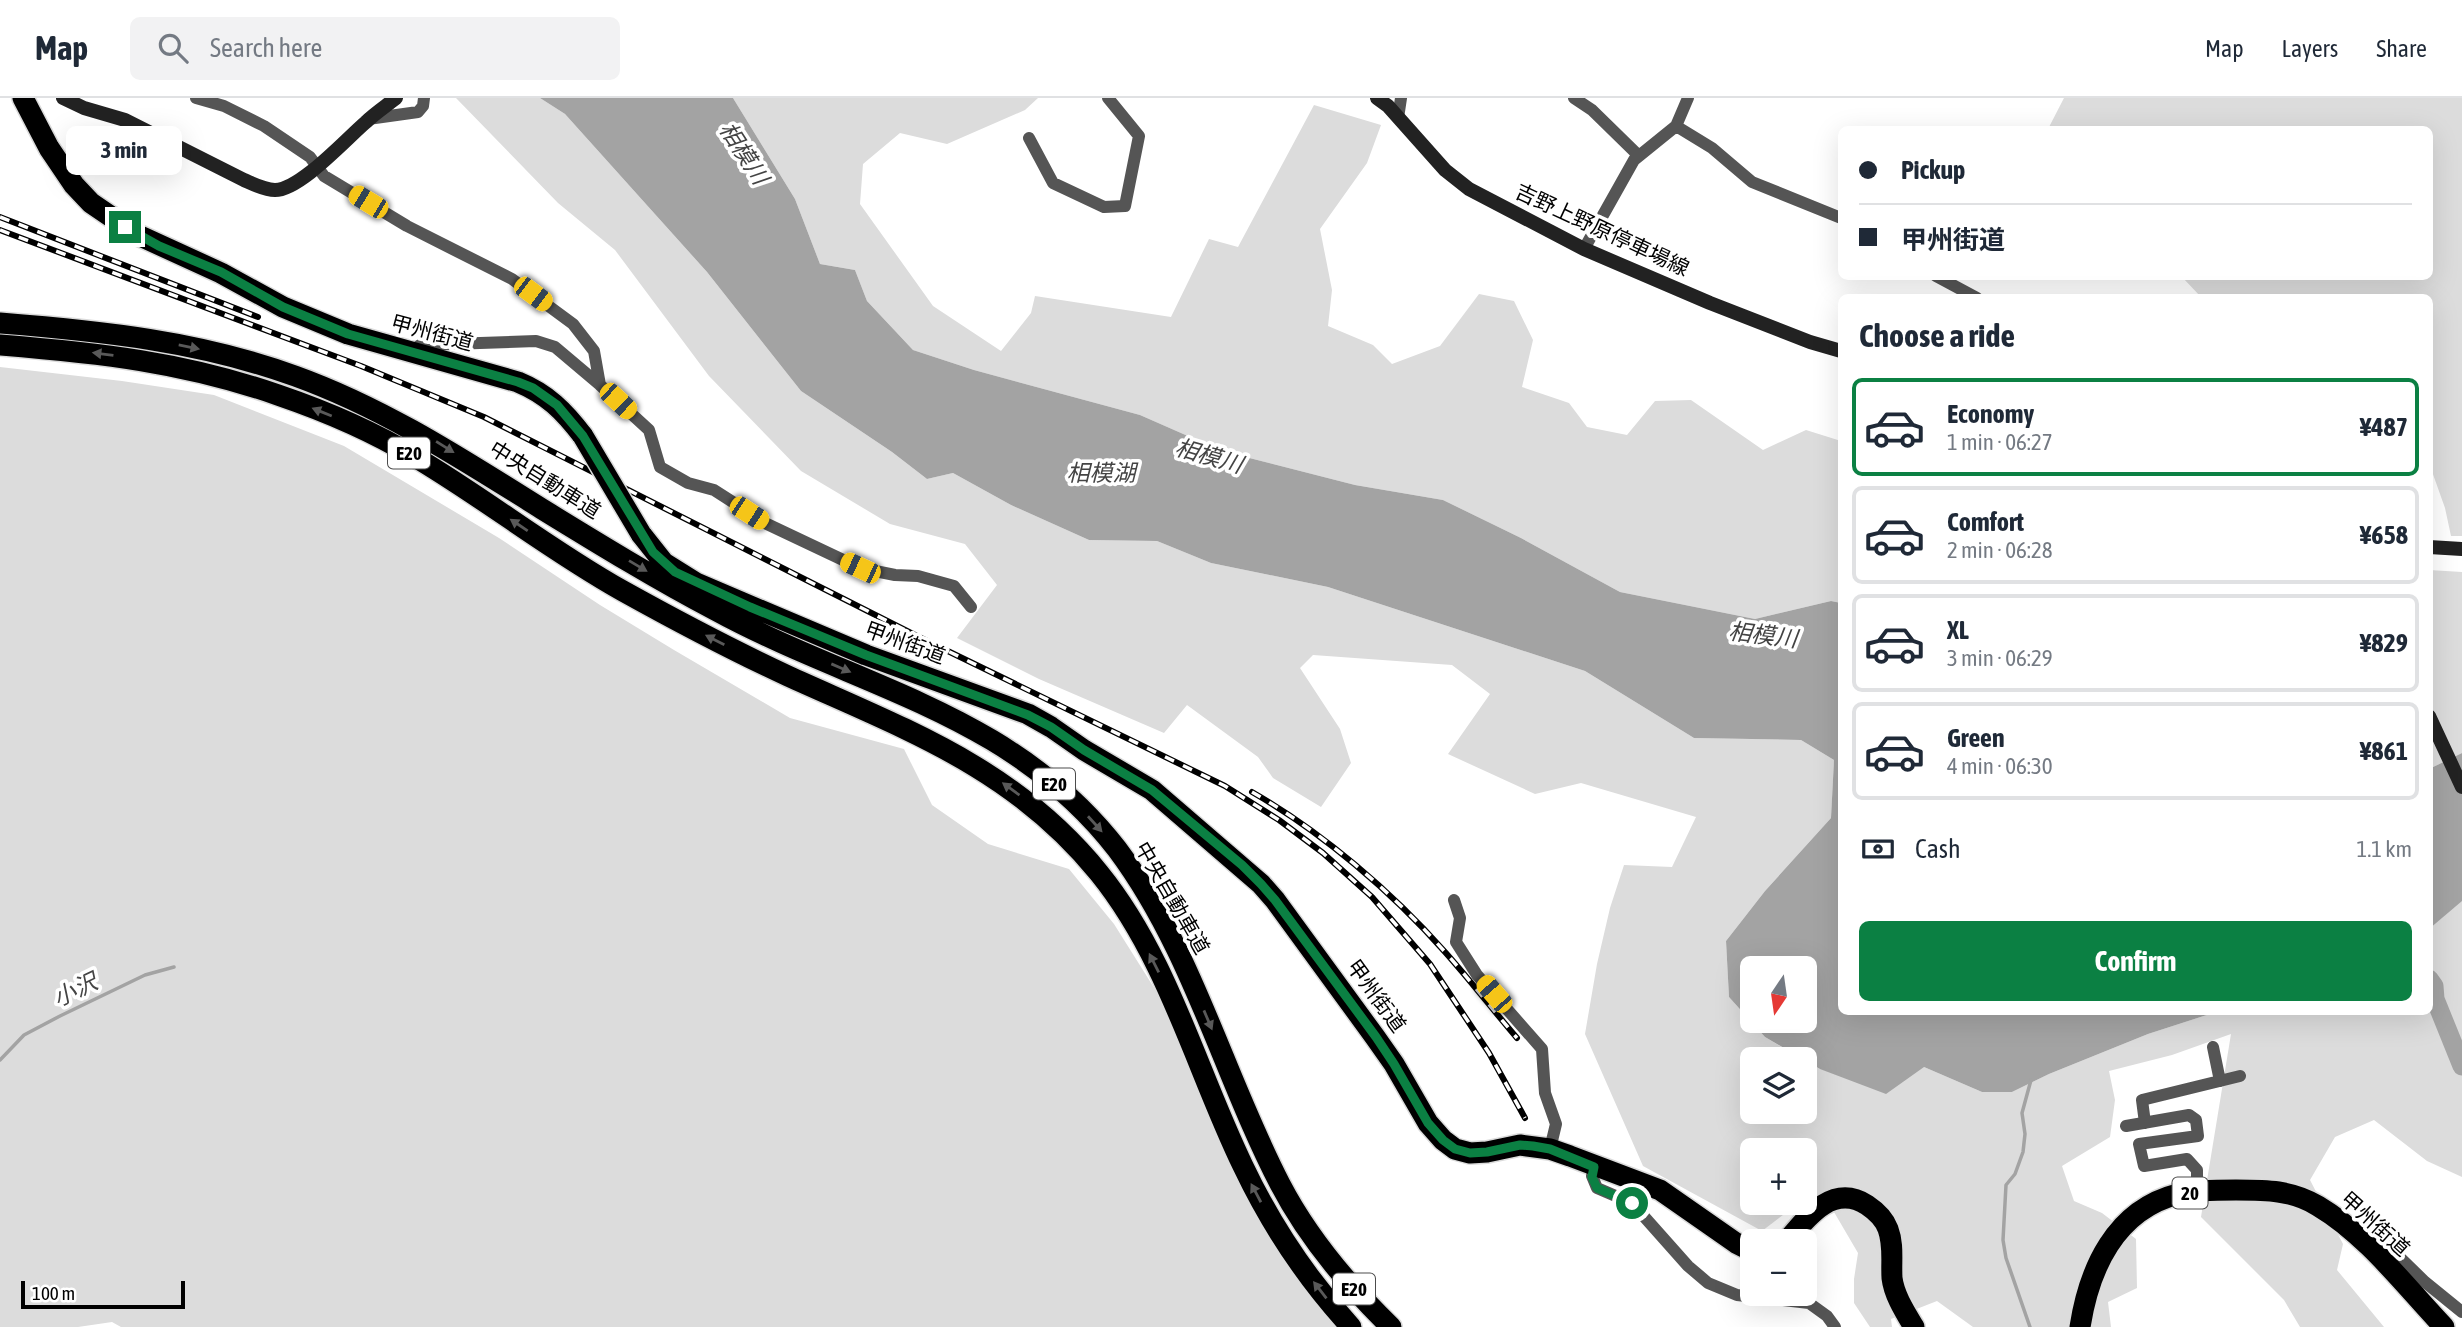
<!DOCTYPE html>
<html lang="en">
<head>
<meta charset="utf-8">
<style>
  body { margin:0; font-family:"Asap Condensed","Noto Sans JP",sans-serif; background:#f2f2f3; color:#1f2937; height:100vh; display:flex; flex-direction:column; font-size:26px; white-space:nowrap }
  * { box-sizing:border-box; margin:0 }
  p { font-size:23px; color:#747a83 }
  .icon { flex:none; width:38px; height:38px; fill:none; stroke:currentColor; stroke-width:2; stroke-linecap:round; stroke-linejoin:round }
  .map { position:relative; flex:1; overflow:hidden }
  .panel { position:absolute; left:1838px; top:196px; width:595px; height:721px; display:flex; flex-direction:column; background:#fff; border-radius:10px; box-shadow:0 7px 28px #0002 }
  .panel>* { flex:none }
  .hud { position:absolute; left:1838px; top:28px; width:595px; height:154px; border-radius:10px; box-shadow:0 7px 28px #0002; display:grid; align-content:center; height:154px; padding:0 21px; background:#fff }
  .needle { width:46px; rotate:193deg }
  .fabs { position:absolute; left:1740px; top:858px; display:grid; gap:14px }
  .fabs a { display:grid; place-items:center; width:77px; height:77px; border-radius:10px; background:#fff; box-shadow:0 7px 28px #0002; font-size:35px }
  .scale { position:absolute; left:21px; bottom:18px; width:164px; box-sizing:border-box; padding-left:7px; border:4px solid #000; border-top:0; font-size:19px; line-height:24px; white-space:nowrap; color:#000; -webkit-text-stroke:5px #fff; paint-order:stroke }
  .end { position:absolute; width:32px; height:32px; margin:-16px; border:9px solid #0b8043; background:#fff; box-shadow:0 0 0 4px #fff }
  .from { border-radius:50% }
  .bubble { position:absolute; height:49px; border-radius:10px; background:#fff; box-shadow:0 7px 28px #0002; font-size:23px; font-weight:700; line-height:49px; text-align:center }
  .car { position:absolute; width:21px; height:42px; margin:-21px -10px; border-radius:9px; box-shadow:0 0 5px 2px #0007; background:linear-gradient(#f5c518 24%,#345 0 40%,#f5c518 0 76%,#345 0 86%,#f5c518 0) }
  .hud b { display:flex; align-items:center; gap:24px; height:66px; font-size:26px }
  .hud b+b { border-top:2px solid #e0e1e3 }
  .hud i { width:18px; height:18px; background:#1f2937 }
  ul { padding:0; list-style:none }
  li { display:flex; align-items:center; gap:21px; height:98px; margin:0 14px 10px; padding:0 7px; border:4px solid #e0e1e3; border-radius:10px }
  li div { flex:1 }
  li b { display:block; font-size:26px }
  li em { font-style:normal; font-weight:700 }
  li.on { border-color:#0b8043 }
  li>.icon { width:63px; height:63px; stroke-width:1.5 }
  h2 { padding:0 21px; font-size:32px; line-height:84px }
  .pay { display:flex; align-items:center; gap:18px; height:77px; padding:0 21px; font-size:26px }
  .pay p { margin-inline-start:auto }
  .button { display:flex; gap:14px; margin-top:auto; padding:14px 21px }
  .button a { flex:1; height:80px; border-radius:10px; background:#0b8043; color:#fff; font-size:28px; font-weight:700; line-height:80px; text-align:center }
  header { display:flex; align-items:center; gap:42px; box-sizing:border-box; height:98px; padding:0 35px; background:#fff; border-bottom:2px solid #e0e1e3 }
  header strong { font-size:33px }
  nav { display:flex; gap:38px; margin-inline-start:auto; font-size:24px }
  .search { width:490px; height:63px; background:#f2f2f3; display:flex; align-items:center; gap:18px; box-sizing:border-box; padding:0 24px; border-radius:10px; color:#747a83; font-size:26px }
  .map>svg:first-child { display:block }
</style>
</head>
<body>
<header>
<strong>Map</strong>
<div class="search"><svg class="icon" aria-label="search" viewBox="0 0 24 24"><circle cx="10" cy="10" r="6"/><path d="M15 15l6 6"/></svg>Search here</div>
<nav><a>Map</a><a>Layers</a><a>Share</a></nav>
</header>
<div class="map">
<svg width="2462" height="1229" viewBox="0 0 2462 1229">
  <rect width="100%" height="100%" fill="#fff"/>
  <path fill="#dcdcdc" fill-rule="evenodd" d="M456,0h84l25,16 142,158 94,119 91,61 35,27 26,-6 58,32 78,35 68,1 54,22 117,24 257,84 109,67 107,2 33,20 -3,58 -66,73 -39,50 3,56 36,40 37,22h-50v52h52v-51l16,9 104,-2 58,25h30l37,-18 99,-40 68,-22h213v-84l33,-28v277l-35,-16 -53,-41 -39,17 -25,43 33,64 -6,26 47,57h-84l-16,-27 -83,-83 30,-183 -59,21 -63,16 6,29 -5,37 -48,29 12,35 28,12 34,26 1,49 -29,14 3,25h-138l-36,-26 -46,18 1,8h-22l-16,-24v-24l4,-26 -24,-41 -38,-7 -34,26 -119,-65 -58,-132 12,-70 13,-56 14,-43 48,2 24,-50 -115,-34 -46,11 -87,-40 42,-60 -38,-29 -139,-10 -13,13 40,61 11,34 -30,44 -48,-29 -15,-21 -71,-52 -23,28 -125,-54 -82,-41 40,-53 -32,-41 -75,-20 -89,-53 -92,-95 -94,-126 -57,-47zM1752,1052h52v52h-52z
    M733,0h305l-13,12 -78,34 -47,-11 -37,31 -3,40 73,102 68,45 30,-38 4,-17 136,21 38,-78 29,8 76,-142 67,20 -14,38 -47,66 12,61 -4,36 45,19 19,19 48,-18 39,-52 35,7 19,39 -11,47 47,16 18,24 40,8 28,-34 36,-1 72,50 43,-20 35,11v162l-10,-2 -76,18 -135,-27 -99,-54 -78,-38 -88,-15 -133,-34 -82,-36 -166,-45 -61,-20 -46,-49 -12,-31 -35,-6 -25,-65z
    M2064,0h398v438h-11l-6,-28 -16,-45v-165l-228,-1 -19,-20 247,-1v-146l-381,-1z
    M0,269l122,14 92,14 130,51 155,92 101,67 74,45 116,68 114,31 28,56 56,39 81,25 45,55 49,78 92,210 34,53 49,62h-1217l-9,-5 -34,5h-78z
    M2429,472l33,2v181l-33,16z"/>
  <path fill="#a3a3a3" fill-rule="evenodd" d="M540,0h193l62,101 25,65 35,6 12,31 46,49 61,20 166,45 82,36 133,34 88,15 78,38 99,54 135,27 76,-18 10,2v409h375l-68,22 -99,40 -37,18h-30l-58,-25 -38,27 -66,-25 -55,-32 -36,-40 -3,-56 39,-50 66,-73 3,-58 -33,-20 -107,-2 -109,-67 -257,-84 -117,-24 -54,-22 -68,-1 -78,-35 -58,-32 -26,6 -35,-27 -91,-61 -94,-119 -142,-158zM1752,870h52v52h-52z
    M2462,655v148l-33,28v-160z"/>
  <g fill="none" stroke-linecap="round" stroke-linejoin="round">
    <path stroke="#a3a3a3" stroke-width="3.5" d="M0,962l24,-25 36,-19 85,-41 29,-8
      M2030,1229l-24,-69 -3,-18 3,-55 9,-11 8,-22 2,-18 -3,-21 9,-33"/>
    <path stroke="#a3a3a3" stroke-width="19" d="M2429,881l5,7 1,13 27,67"/>
    <g stroke="#dbdbdb" stroke-width="24">
      <path id="highway" d="M23,0l26,50 25,37 17,18 47,32 83,38 62,34 65,27 170,48c29,12 46,29 65,54
        M0,225c100,8 199,18 295,53 89,32 167,83 247,133 57,35 114,70 173,101 143,78 296,102 402,239 75,100 106,225 163,335 28,54 68,101 111,143
        M0,247c99,8 183,17 278,50 47,16 94,36 137,62 71,42 136,94 208,134 54,30 109,59 165,85 119,54 226,92 311,197 69,85 97,196 144,293 28,59 64,113 108,161
        M641,436l23,29 32,20 170,72 162,59 23,13 33,23 68,40 109,94 14,16 100,137 19,27 34,59 15,17 12,9 15,4 17,-1 33,-7 30,4 20,7 90,34 76,53 16,8
        M1787,1143c20,-24 46,-58 80,-36 9,6 17,13 21,24 6,16 3,32 4,49 2,17 13,34 22,49
        M2080,1229c9,-58 35,-117 98,-133 18,-4 39,-4 58,-4 30,0 56,0 82,16 49,29 87,80 126,121"/>
    </g>
    <path stroke="#555" stroke-width="12" d="M196,0l28,8 40,20 46,31 14,19 83,50 105,53 61,45 21,27 6,34 49,45 11,37 28,16 26,7 53,34 93,44 35,7 23,1 36,10 17,21
      M1574,0l18,12 46,45
      M1398,20l3,-20
      M368,21l50,-7 5,-6 1,-8
      M1676,28l36,22 40,34 89,36
      M1029,40l24,45 51,24 21,-1 14,-70 -31,-38
      M1584,151l50,-89 42,-34 12,-28
      M1936,178l41,22
      M411,254l9,-7 116,-4 19,6 45,38
      M1454,802l6,18 -4,24 21,33 65,74 3,44 11,31 -6,25
      M2213,949l7,34
      M2145,1025l-3,-23 98,-24
      M2126,1028l63,-11 7,5 2,16 -59,8 5,22 43,-7 10,11v22
      M1594,1069l-2,9 5,12 35,15 56,63 20,17 29,12 72,8 18,13 8,11
      M2362,1143l10,-7 11,7 42,41 37,30"/>
    <path stroke="#222" stroke-width="14" d="M63,0l21,10 41,12 119,60c9,4 20,10 31,10 25,0 71,-51 91,-68 9,-9 20,-16 30,-24
      M1377,0l11,8 57,64 24,19 115,60 126,54 100,39 31,9
      M2429,449l33,2
      M2429,618l33,71"/>
    <use href="#highway" stroke="#000" stroke-width="21"/>
    <g stroke="#000" stroke-width="6">
      <path id="rail" d="M0,119l258,100
        M0,132l361,136 123,51 435,220 306,149 54,34 44,33 49,44 58,67 59,89 36,65
        M1252,694c70,40 140,100 193,160 25,28 48,58 72,86"/>
    </g>
    <use href="#rail" stroke="#fff" stroke-width="3.5" stroke-dasharray="10" stroke-linecap="butt"/>
    <g stroke="#dbdbdb" stroke-width="24" stroke-linecap="butt">
      <path id="highway-bridge" d="M583,338l58,98"/>
    </g>
    <use href="#highway-bridge" stroke="#000" stroke-width="21"/>
  </g>
  <defs><path id="oneway-solid" d="M-6-.8H1V-3.2L6.5 0L1 3.2V.8H-6Z" transform="scale(1.75)"/></defs>
  <g fill="#595959">
    <use href="#oneway-solid" transform="translate(189 249) rotate(11)"/>
    <use href="#oneway-solid" transform="translate(103 256) rotate(-173)"/>
    <use href="#oneway-solid" transform="translate(322 314) rotate(-158)"/>
    <use href="#oneway-solid" transform="translate(445 349) rotate(32)"/>
    <use href="#oneway-solid" transform="translate(519 427) rotate(-146)"/>
    <use href="#oneway-solid" transform="translate(638 468) rotate(31)"/>
    <use href="#oneway-solid" transform="translate(715 542) rotate(-153)"/>
    <use href="#oneway-solid" transform="translate(841 570) rotate(23)"/>
    <use href="#oneway-solid" transform="translate(1011 691) rotate(-144)"/>
    <use href="#oneway-solid" transform="translate(1095 726) rotate(48)"/>
    <use href="#oneway-solid" transform="translate(1154 865) rotate(-117)"/>
    <use href="#oneway-solid" transform="translate(1208 922) rotate(67)"/>
    <use href="#oneway-solid" transform="translate(1256 1095) rotate(-118)"/>
    <use href="#oneway-solid" transform="translate(1320 1192) rotate(-128)"/>
  </g>
  <g fill="none" stroke-linecap="round" stroke-linejoin="round">
    <path stroke="#0b8043" stroke-width="9" d="M125,129l34,19 62,26 62,35 65,27 170,48 15,6 24,17 26,31 70,116 22,20 75,35 116,48 162,60 23,12 33,23 68,40 90,75 19,19 14,16 101,137 18,27 34,59 15,17 12,9 15,4 17,-1 33,-7 13,1 17,3 44,18 -2,10 5,11 35,15"/>
  </g>
  <g text-anchor="middle" stroke-width="7" stroke-linejoin="round" paint-order="stroke">
    <g fill="#fff" stroke="#4c4c4c" stroke-width="2">
      <rect x="388" y="339.5" width="42" height="31" rx="5"/>
      <rect x="1033" y="670.5" width="42" height="31" rx="5"/>
      <rect x="2172.5" y="1079.5" width="35" height="31" rx="5"/>
      <rect x="1333" y="1175.5" width="42" height="31" rx="5"/>
    </g>
    <g font-size="19" font-weight="bold" fill="#000">
      <text x="409" y="362">E20</text>
      <text x="1054" y="693">E20</text>
      <text x="2190" y="1102">20</text>
      <text x="1354" y="1198">E20</text>
    </g>
    <g font-size="21" fill="#000" stroke="#fff">
      <text transform="translate(1602 132) rotate(25)" y="7">吉野上野原停車場線</text>
      <text transform="translate(432 235) rotate(15)" y="7">甲州街道</text>
      <text transform="translate(545 382) rotate(32)" y="7">中央自動車道</text>
      <text transform="translate(905 545) rotate(20)" y="7">甲州街道</text>
      <text transform="translate(1172 800) rotate(60)" y="7">中央自動車道</text>
      <text transform="translate(1376 898) rotate(54)" y="7">甲州街道</text>
      <text transform="translate(2375 1126) rotate(42)" y="7">甲州街道</text>
    </g>
    <g font-size="23" font-style="italic" fill="#444" stroke="#fff">
      <text transform="translate(744 55) rotate(57)" y="8">相模川</text>
      <text transform="translate(1209 358) rotate(16)" y="8">相模川</text>
      <text x="1101" y="383">相模湖</text>
      <text transform="translate(1763 537) rotate(7)" y="8">相模川</text>
      <text transform="translate(75 892) rotate(-26)" y="8">小沢</text>
    </g>
  </g>
</svg>
<div class="fabs">
<a><svg class="needle" viewBox="-14 -14 28 28"><path d="M0-13l5 13h-10z" fill="#e53935"/><path d="M0 13l5-13h-10z" fill="#747a83"/></svg></a>
<a><svg class="icon" aria-label="layers" viewBox="0 0 24 24"><path d="M12 4l9 5-9 5-9-5zM3 14l9 5 9-5"/></svg></a>
<a>+</a>
<a>−</a>
</div>
<div class="scale">100 m</div>
<i class="end from" style="left:1632px;top:1105px"></i>
<i class="end" style="left:125px;top:129px"></i>
<div class="bubble" style="left:66px;top:28px;width:116px">3 min</div>
<i class="car" style="left:368px;top:104px;rotate:301deg"></i>
<i class="car" style="left:533px;top:196px;rotate:127deg"></i>
<i class="car" style="left:618px;top:303px;rotate:133deg"></i>
<i class="car" style="left:749px;top:415px;rotate:123deg"></i>
<i class="car" style="left:860px;top:470px;rotate:295deg"></i>
<i class="car" style="left:1494px;top:896px;rotate:319deg"></i>
<div class="hud">
<b><i class="from"></i>Pickup</b>
<b><i></i>甲州街道</b>
</div>
<section class="panel">
<h2>Choose a ride</h2>
<ul>
<li class="on"><svg class="icon" aria-label="car" viewBox="0 0 24 24"><path d="M5 17H2v-5l4-1 3-4h7l3 4 3 1v5h-3M9 17h6M6 11h13"/><circle cx="7" cy="17" r="2"/><circle cx="17" cy="17" r="2"/></svg><div><b>Economy</b><p>1 min · 06:27</p></div><em>¥487</em></li>
<li><svg class="icon" aria-label="car" viewBox="0 0 24 24"><path d="M5 17H2v-5l4-1 3-4h7l3 4 3 1v5h-3M9 17h6M6 11h13"/><circle cx="7" cy="17" r="2"/><circle cx="17" cy="17" r="2"/></svg><div><b>Comfort</b><p>2 min · 06:28</p></div><em>¥658</em></li>
<li><svg class="icon" aria-label="car" viewBox="0 0 24 24"><path d="M5 17H2v-5l4-1 3-4h7l3 4 3 1v5h-3M9 17h6M6 11h13"/><circle cx="7" cy="17" r="2"/><circle cx="17" cy="17" r="2"/></svg><div><b>XL</b><p>3 min · 06:29</p></div><em>¥829</em></li>
<li><svg class="icon" aria-label="car" viewBox="0 0 24 24"><path d="M5 17H2v-5l4-1 3-4h7l3 4 3 1v5h-3M9 17h6M6 11h13"/><circle cx="7" cy="17" r="2"/><circle cx="17" cy="17" r="2"/></svg><div><b>Green</b><p>4 min · 06:30</p></div><em>¥861</em></li>
</ul>
<div class="pay"><svg class="icon" aria-label="cash" viewBox="0 0 24 24"><path d="M3 7h18v10H3z"/><circle cx="12" cy="12" r="2"/></svg>Cash<p>1.1 km</p></div>
<div class="button"><a>Confirm</a></div>
</section>
</div>
</body>
</html>
